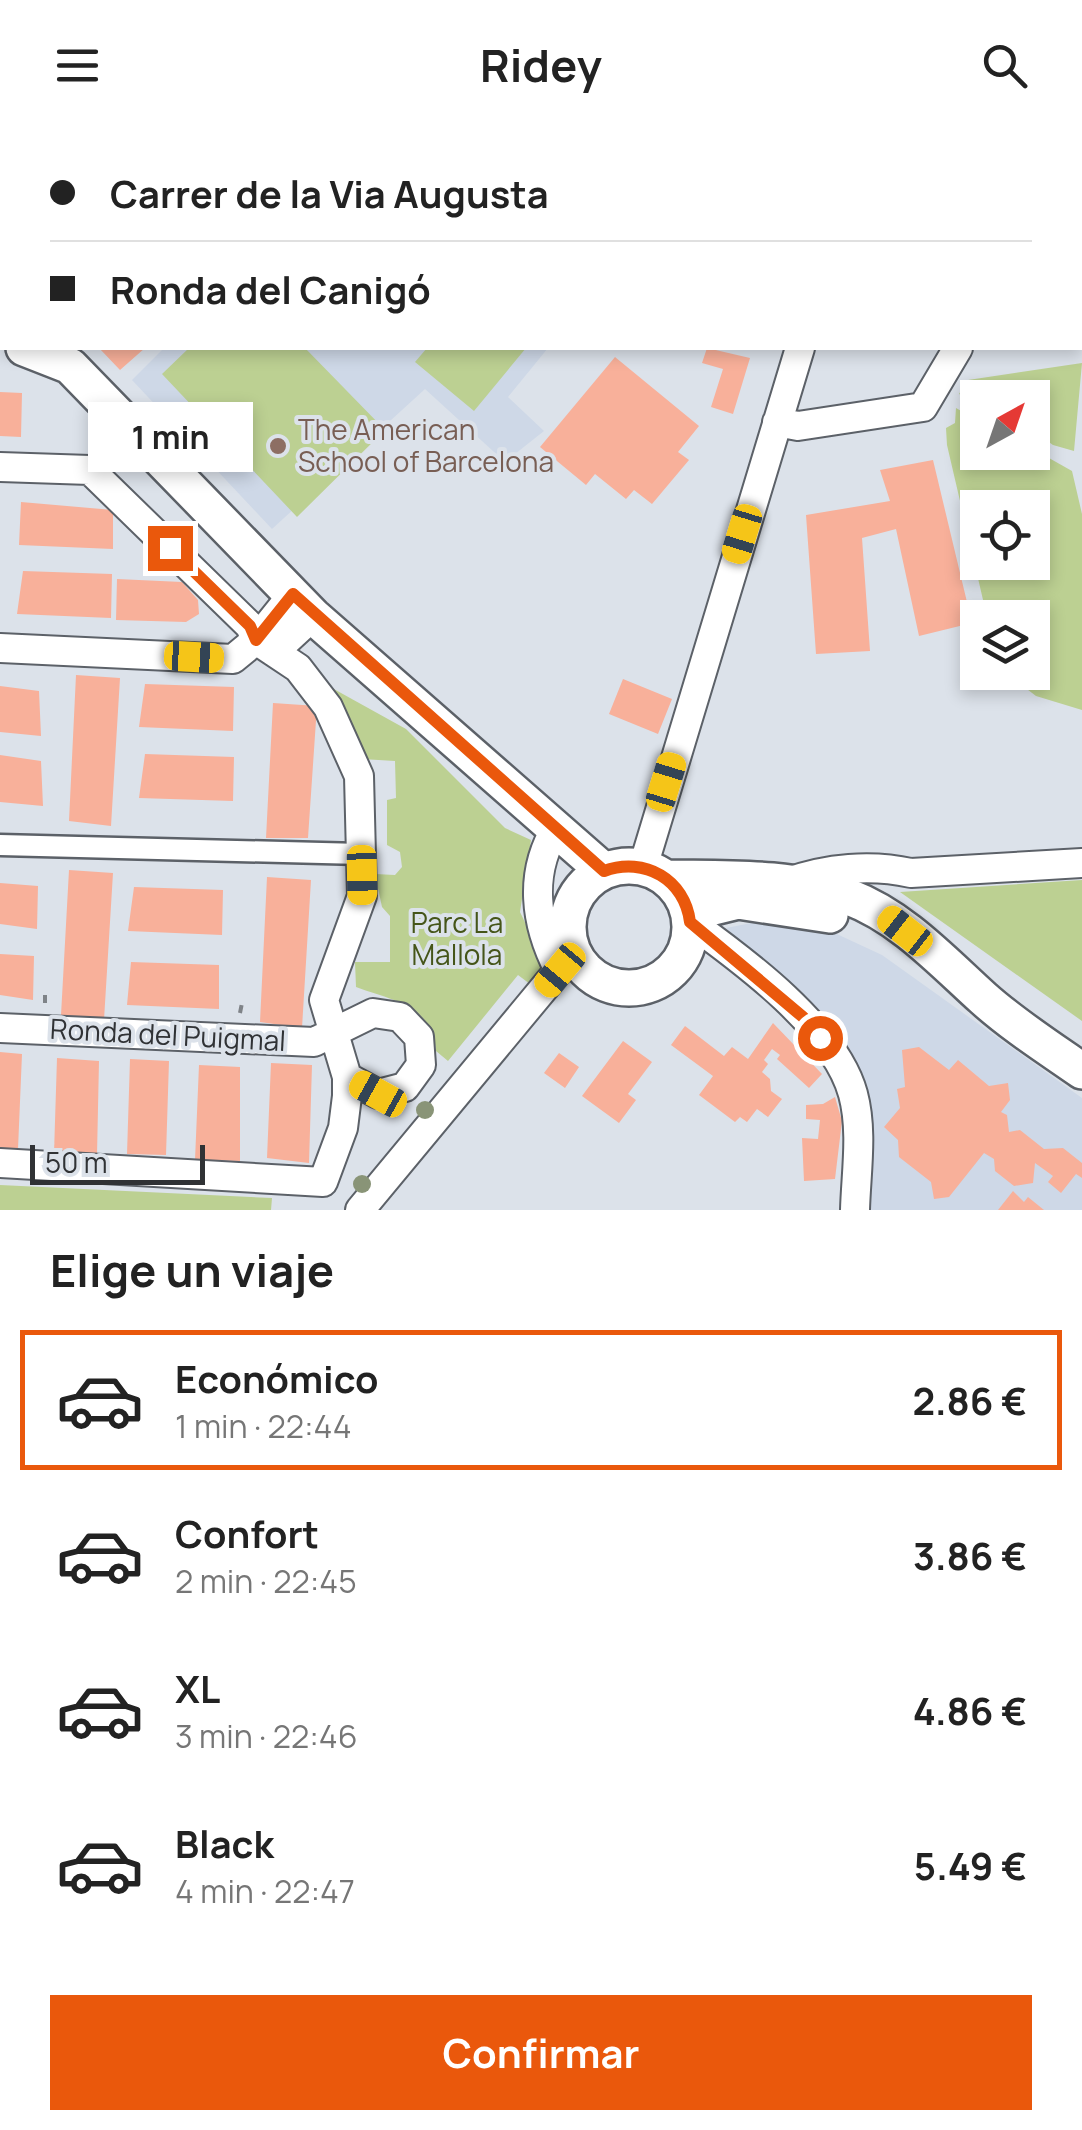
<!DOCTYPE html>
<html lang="es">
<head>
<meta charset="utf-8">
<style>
  body { margin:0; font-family:Manrope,sans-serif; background:#f6f6f6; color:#222; height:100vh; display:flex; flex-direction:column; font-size:38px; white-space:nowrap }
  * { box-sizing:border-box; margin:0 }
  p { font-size:32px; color:#767676 }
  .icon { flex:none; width:55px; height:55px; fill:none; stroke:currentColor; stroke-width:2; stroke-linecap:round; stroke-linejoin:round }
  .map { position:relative; height:1080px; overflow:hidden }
  .details { display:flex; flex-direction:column; background:#fff; flex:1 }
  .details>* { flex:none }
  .top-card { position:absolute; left:0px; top:0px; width:1082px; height:220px; box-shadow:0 5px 15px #0003; display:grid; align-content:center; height:220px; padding:0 50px; background:#fff }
  .needle { width:65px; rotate:40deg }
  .tools { position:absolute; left:960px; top:250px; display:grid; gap:20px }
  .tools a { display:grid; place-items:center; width:90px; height:90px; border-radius:0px; background:#fff; box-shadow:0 5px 15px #0003; font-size:50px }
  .scale { position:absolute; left:30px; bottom:25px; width:175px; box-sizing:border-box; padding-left:10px; border:5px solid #303235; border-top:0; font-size:28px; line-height:35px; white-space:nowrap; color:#303235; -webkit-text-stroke:8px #dce2ea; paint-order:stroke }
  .end { position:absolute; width:45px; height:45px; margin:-22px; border:12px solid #ea580c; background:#fff; box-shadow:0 0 0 5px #fff }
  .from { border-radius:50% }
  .bubble { position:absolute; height:70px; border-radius:0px; background:#fff; box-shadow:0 5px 15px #0003; font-size:32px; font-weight:700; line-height:70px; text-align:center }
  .car { position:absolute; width:30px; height:60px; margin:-30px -15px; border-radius:12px; box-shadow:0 0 8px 2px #0007; background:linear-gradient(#f5c518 24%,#345 0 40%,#f5c518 0 76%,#345 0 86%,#f5c518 0) }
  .top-card b { display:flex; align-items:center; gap:35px; height:95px; font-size:38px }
  .top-card b+b { border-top:2px solid #e0e0e0 }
  .top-card i { width:25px; height:25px; background:#222 }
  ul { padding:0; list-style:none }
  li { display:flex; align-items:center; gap:30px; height:140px; margin:0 20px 15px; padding:0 30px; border:5px solid transparent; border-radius:0px }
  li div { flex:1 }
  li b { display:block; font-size:38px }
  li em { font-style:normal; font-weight:700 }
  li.on { border-color:#ea580c }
  li>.icon { width:90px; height:90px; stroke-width:1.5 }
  h2 { padding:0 50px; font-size:45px; line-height:120px }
  .cta { display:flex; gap:20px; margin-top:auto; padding:20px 50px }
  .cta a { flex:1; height:115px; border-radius:0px; background:#ea580c; color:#fff; font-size:40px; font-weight:700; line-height:115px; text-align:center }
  header { display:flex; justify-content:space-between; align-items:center; height:130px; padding:0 50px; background:#fff; font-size:45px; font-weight:700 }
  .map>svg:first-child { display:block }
</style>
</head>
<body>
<header><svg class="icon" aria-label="menu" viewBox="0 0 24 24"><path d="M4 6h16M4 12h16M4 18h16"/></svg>Ridey<svg class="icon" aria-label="search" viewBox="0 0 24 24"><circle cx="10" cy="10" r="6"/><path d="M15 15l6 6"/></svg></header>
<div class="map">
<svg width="1082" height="1080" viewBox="0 0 1082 1080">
  <rect width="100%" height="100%" fill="#dce2ea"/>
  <path fill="#ced8e7" d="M152,0h607l1,2h-605z
    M164,218h384l-40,49 36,34 -39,31 -80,-73 -153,140 -140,-149z
    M767,790l59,9 56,26 200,143v112h-215l1,-75 -60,-131 -82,-76z"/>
  <path fill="#bcd092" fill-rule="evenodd" d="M189,218h116l80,82 -88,87 -135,-143z
    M427,218h99l-52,63 -59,-49z
    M1082,233l-8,88 -21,-6 -20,-14 -1,-33h-54l-1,3 -18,-7 9,-14z
    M956,278l21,12 1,32 55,-3 39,22 10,43v196l-46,-14 -30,-23 26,-1v-54l-45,-1 -40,-172 -1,-17 9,-5zM978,378h54v54h-54z
    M332,558l74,41 99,99 26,12 -11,72 28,58 -14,17 -16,-12 -70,86 -12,-10c-4,-46 -42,-50 -80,-64l-1,-25h35v-46l-8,-9 -7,-33 20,1 7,-8 -2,-15 -13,-7v-45l9,-2 -1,-37 -33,-2z
    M1082,750v141l-182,-129z
    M0,1055l272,13 -1,12h-271z"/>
  <path fill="#f8b09a" d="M99,218h46l-25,22z
    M707,218l43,10 -17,56 -22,-7 12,-38 -21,-6z
    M615,227l84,69 -21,26 11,8 -37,44 -18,-14 -8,9 -31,-25 -9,11 -46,-38z
    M0,262l22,1 -1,44 -21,-1z
    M933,330l39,163 -53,13 -23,-107 -34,9 8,113 -54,3 -10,-139 84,-14 -10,-31z
    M21,372l92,8v39l-94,-4z
    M23,441l89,3 -1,44 -94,-4z
    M117,449l65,3 16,18 1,14 -13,8 -70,-2z
    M76,545l44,3 -9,148 -42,-5z
    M623,549l49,20 -14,35 -49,-20z
    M145,554l89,3 -1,44 -94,-4z
    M0,556l39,5 2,45 -41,-4z
    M273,573l44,3 -9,132h-42z
    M145,624l89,3 -1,44 -94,-3z
    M0,625l41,6 2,45 -43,-4z
    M69,740l44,3 -9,147 -43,-5z
    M267,747l44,3 -9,148 -42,-6z
    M0,753l38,3 -1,43 -37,-5z
    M134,757l89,3 -1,45 -94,-4z
    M0,824l34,2 -1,44 -33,-5z
    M131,832l88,3v44l-92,-4z
    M773,893l49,51 -13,14 -32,-29 3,-4 -8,-6 -8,11 4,4 -6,8 8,7 1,12 11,8 -14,18 -11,-8 -10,13 -7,-5 -5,5 -36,-27 14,-19 -42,-31 14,-19 39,30 8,-9 16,12z
    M623,911l29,21 -24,32 8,6 -17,23 -37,-27z
    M919,917l30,23 9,-10 31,26 19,-3 2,17 -9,12 6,3 2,17 11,-2 24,19 19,-1 19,15v15l-6,-4 -15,19 -13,-11 5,-6 -18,-13 -2,20 -19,3 -19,-15 -1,-12 -10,-6 -35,44 -15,2 -3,-17 -32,-25 -1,-17 -14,-13 16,-19 -3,-19 8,-2 -3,-37z
    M0,922l22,2 -4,95 -18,-1z
    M559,923l20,14 -14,21 -21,-15z
    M57,928l42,3 -2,94 -43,-2z
    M130,929l39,2 -3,94 -39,-1z
    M271,933l41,2 -3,98 -42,-5z
    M199,935l41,2v94l-45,-1z
    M835,967l7,24 -7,58 -31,2 -2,-43 16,1 2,-19 -14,-1v-14l17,-1z
    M1013,1061l11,11 4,-5 16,13h-46z"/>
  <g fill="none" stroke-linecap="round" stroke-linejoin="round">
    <g stroke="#5c6168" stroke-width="25">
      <path id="pedestrian" d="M0,715l361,9"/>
    </g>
    <g stroke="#5c6168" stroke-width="32">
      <path id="minor" d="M827,0l9,2
        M868,2l1,-2
        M1070,2l2,-2
        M0,163l2,2
        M777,292l21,4 125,-19 35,-59
        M0,337l90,3 160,156 6,14 -23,19 -233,-11
        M274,522l39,-36
        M557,697c-29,46 -22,97 2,143
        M643,737l157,-519
        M788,752c39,-14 83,-18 123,-9l171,-10
        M690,792c54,39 145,106 163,172 10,37 3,79 2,116
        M0,898l314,14 59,-29 27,4 19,20 2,28 -16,22 -27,7 -31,-17
        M0,1033l323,19 20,-54 4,-32v-19l-23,-77 38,-104 -3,-120 -31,-69 -30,-39 -42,-28 37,-46
        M360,1080l199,-240 17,-13"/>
    </g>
    <g stroke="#5c6168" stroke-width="40">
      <path id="tertiary" d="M24,218l46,18 243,250 291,255
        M568 797a61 61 0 1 1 122 0a61 61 0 1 1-122 0Z
        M667,748c60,1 125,-2 182,19 53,20 93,64 134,101 30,27 66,50 99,73
        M689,783l49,-12 92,14"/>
    </g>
    <path stroke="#7f8388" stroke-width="4" stroke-dasharray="8 8" stroke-linecap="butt" d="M45,873v-13
      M240,883l3,-15"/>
    <use href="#pedestrian" stroke="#fff" stroke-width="20"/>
    <use href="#minor" stroke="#fff" stroke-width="28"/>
    <use href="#tertiary" stroke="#fff" stroke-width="35"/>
  </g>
  <g fill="#899477">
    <circle cx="425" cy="980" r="9"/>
    <circle cx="362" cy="1054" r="9"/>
  </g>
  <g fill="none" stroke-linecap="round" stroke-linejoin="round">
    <path stroke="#ea580c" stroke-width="12" d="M170,418l80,78 6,14 37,-46 311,277c41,-15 81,9 86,51l113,95 17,21"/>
  </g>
  <circle fill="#8d6e63" stroke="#dce2ea" stroke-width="4" cx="278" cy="316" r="10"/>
  <g text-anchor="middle" stroke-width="8" stroke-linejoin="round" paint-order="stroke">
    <g font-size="28" fill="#785e54" stroke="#dce2ea" text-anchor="start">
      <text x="298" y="310">The American<tspan x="298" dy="32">School of Barcelona</tspan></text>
    </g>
    <g font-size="28" fill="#455519" stroke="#dce2ea">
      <text x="457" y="803">Parc La<tspan x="457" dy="32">Mallola</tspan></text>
    </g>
    <g font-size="28" fill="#303235" stroke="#dce2ea">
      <text transform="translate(168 905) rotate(3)" y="10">Ronda del Puigmal</text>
    </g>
  </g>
</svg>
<div class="tools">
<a><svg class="needle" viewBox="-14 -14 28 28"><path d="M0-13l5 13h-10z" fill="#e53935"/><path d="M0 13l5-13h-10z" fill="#767676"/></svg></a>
<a><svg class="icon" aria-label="locate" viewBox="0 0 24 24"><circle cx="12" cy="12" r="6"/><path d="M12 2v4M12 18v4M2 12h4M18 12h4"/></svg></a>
<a><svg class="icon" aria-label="layers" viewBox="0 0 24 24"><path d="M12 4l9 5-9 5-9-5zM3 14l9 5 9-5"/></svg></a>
</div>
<div class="scale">50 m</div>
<i class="end from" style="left:820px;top:908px"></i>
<i class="end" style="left:170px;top:418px"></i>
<div class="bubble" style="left:88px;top:272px;width:165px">1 min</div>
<i class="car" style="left:742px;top:404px;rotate:197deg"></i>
<i class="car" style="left:194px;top:527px;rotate:93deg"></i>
<i class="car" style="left:666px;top:652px;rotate:17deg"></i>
<i class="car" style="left:362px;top:745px;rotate:179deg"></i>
<i class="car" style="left:905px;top:801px;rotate:308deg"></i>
<i class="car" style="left:560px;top:840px;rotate:220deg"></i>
<i class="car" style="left:378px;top:964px;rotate:299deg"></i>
<div class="top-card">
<b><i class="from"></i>Carrer de la Via Augusta</b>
<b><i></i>Ronda del Canigó</b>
</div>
</div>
<section class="details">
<h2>Elige un viaje</h2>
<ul>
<li class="on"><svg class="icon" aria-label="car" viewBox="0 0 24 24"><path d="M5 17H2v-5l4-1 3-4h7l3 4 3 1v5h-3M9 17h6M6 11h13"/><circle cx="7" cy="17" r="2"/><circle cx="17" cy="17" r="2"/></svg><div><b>Económico</b><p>1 min · 22:44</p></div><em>2.86 €</em></li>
<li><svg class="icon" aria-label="car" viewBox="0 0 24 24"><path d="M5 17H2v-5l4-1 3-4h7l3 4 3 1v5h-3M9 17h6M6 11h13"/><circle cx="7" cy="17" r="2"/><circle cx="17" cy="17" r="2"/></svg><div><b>Confort</b><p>2 min · 22:45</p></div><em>3.86 €</em></li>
<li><svg class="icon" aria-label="car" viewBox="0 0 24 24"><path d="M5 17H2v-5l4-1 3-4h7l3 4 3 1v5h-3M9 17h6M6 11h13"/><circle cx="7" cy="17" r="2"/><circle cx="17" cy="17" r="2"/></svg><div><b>XL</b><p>3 min · 22:46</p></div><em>4.86 €</em></li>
<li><svg class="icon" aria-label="car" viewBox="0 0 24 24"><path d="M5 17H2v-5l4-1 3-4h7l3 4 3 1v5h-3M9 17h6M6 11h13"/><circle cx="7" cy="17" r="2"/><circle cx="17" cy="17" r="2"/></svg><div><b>Black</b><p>4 min · 22:47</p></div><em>5.49 €</em></li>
</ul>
<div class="cta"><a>Confirmar</a></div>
</section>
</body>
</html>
